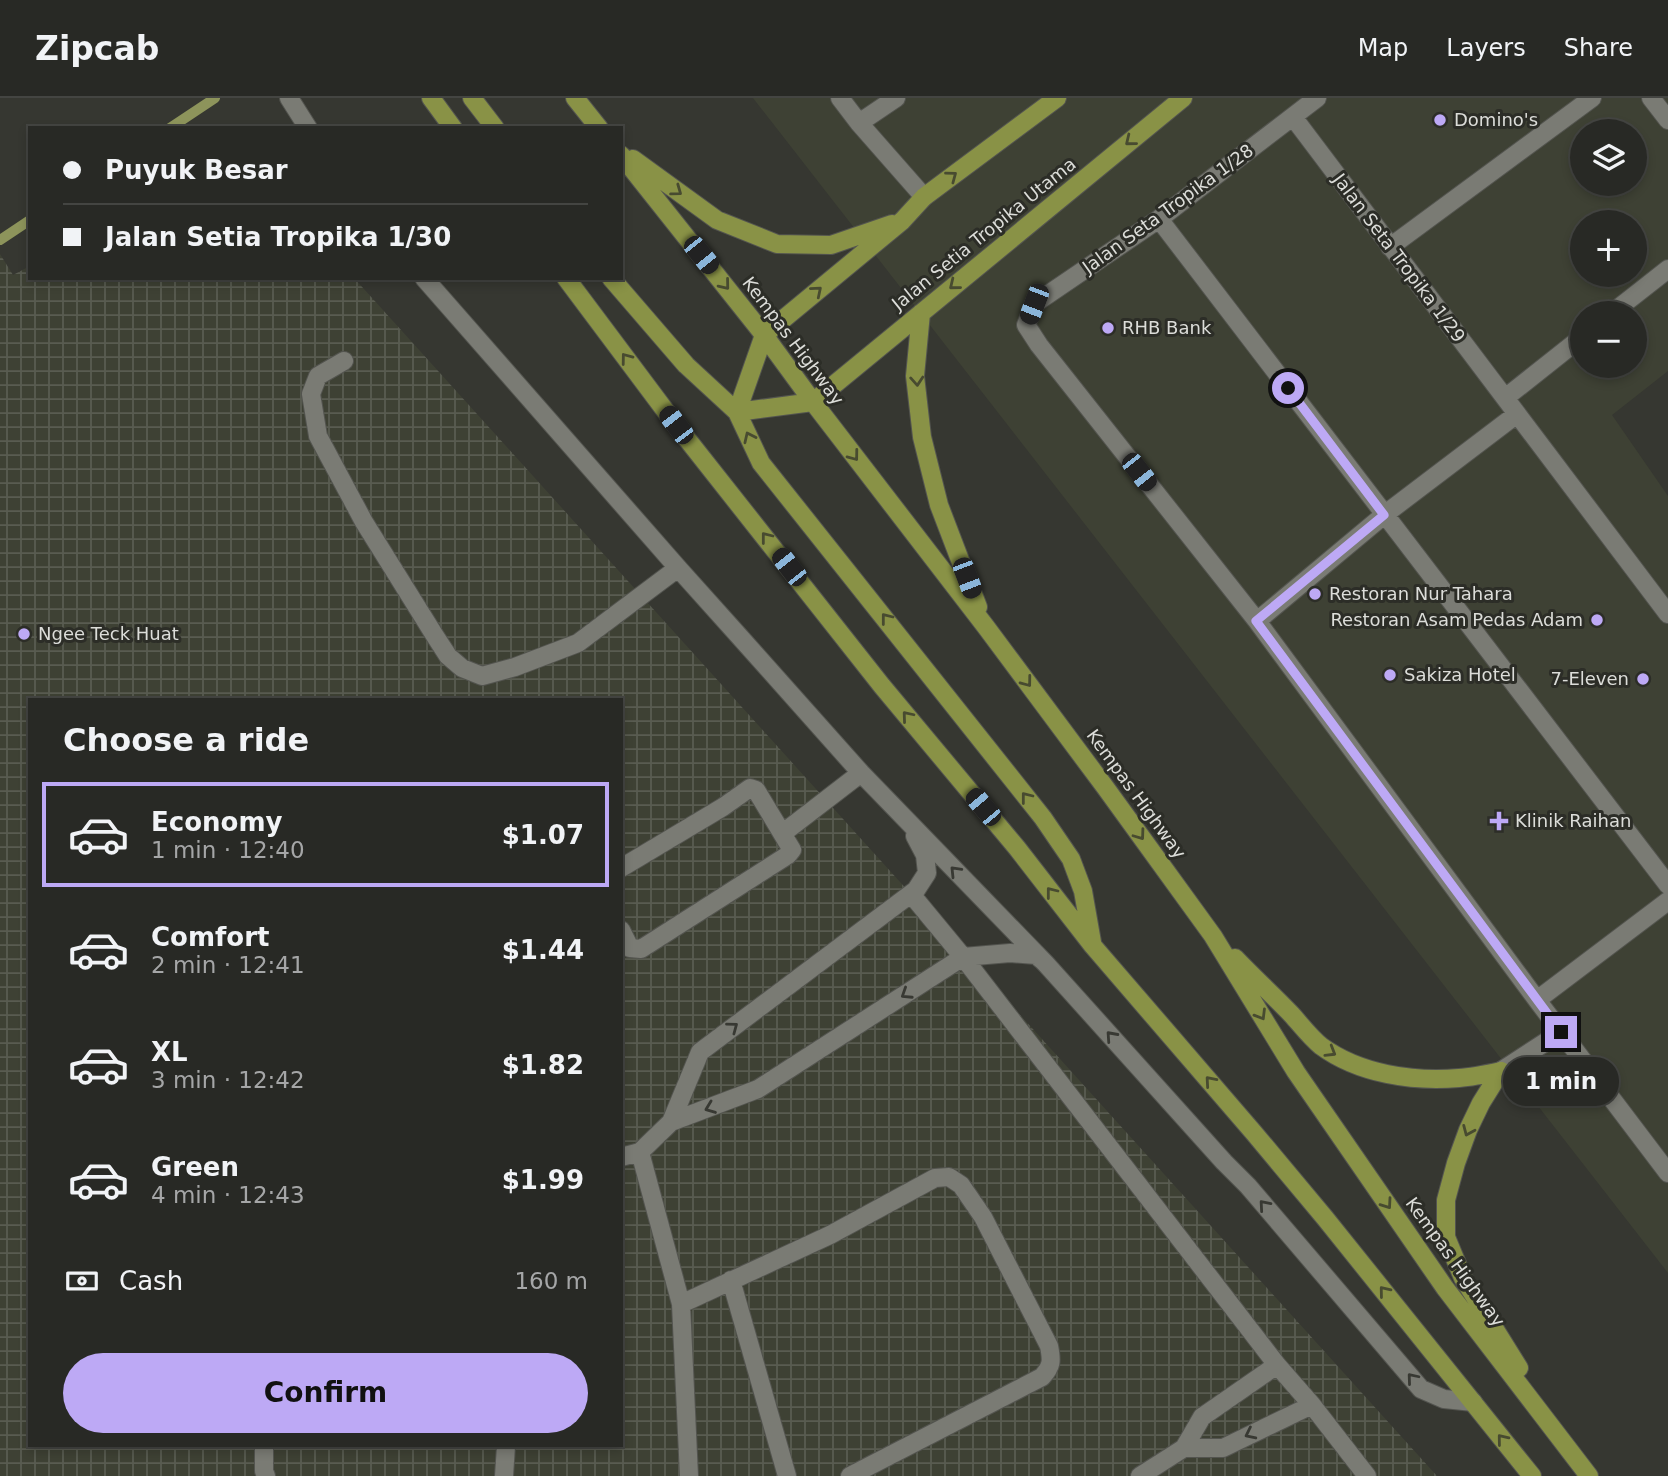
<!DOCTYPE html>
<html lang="en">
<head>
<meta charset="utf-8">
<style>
  body { margin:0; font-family:"DejaVu Sans",sans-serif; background:#30312d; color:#f1f3f6; height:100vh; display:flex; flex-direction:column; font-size:26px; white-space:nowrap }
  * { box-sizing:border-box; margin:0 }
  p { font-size:23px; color:#a5a6a7 }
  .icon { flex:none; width:38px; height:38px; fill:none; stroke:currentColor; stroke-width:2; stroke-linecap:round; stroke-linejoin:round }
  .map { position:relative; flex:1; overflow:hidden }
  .drawer { position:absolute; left:28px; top:600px; width:595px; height:749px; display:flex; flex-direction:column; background:#282925; border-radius:0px; box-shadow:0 4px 10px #0003,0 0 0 2px #444542 }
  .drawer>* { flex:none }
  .guide { position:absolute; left:28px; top:28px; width:595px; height:154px; border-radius:0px; box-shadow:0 4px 10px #0003,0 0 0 2px #444542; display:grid; align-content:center; height:154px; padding:0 35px; background:#282925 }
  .fabs { position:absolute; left:1570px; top:21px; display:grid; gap:14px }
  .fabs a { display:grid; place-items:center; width:77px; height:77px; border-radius:50%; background:#282925; box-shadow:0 4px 10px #0003,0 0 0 2px #444542; font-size:35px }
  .end { position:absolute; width:32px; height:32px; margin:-16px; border:9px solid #bda9f5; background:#111; box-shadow:0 0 0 4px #111 }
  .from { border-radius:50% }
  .bubble { position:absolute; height:49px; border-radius:24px; background:#282925; box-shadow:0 4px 10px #0003,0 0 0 2px #444542; font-size:23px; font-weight:800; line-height:49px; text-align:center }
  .car { position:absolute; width:21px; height:42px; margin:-21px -10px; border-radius:9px; box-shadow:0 0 5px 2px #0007; background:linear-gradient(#222 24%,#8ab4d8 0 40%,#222 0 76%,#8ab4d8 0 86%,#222 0) }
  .guide b { display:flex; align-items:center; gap:24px; height:66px; font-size:26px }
  .guide b+b { border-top:2px solid #444542 }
  .guide i { width:18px; height:18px; background:#f1f3f6 }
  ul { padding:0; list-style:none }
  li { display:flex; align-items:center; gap:21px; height:105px; margin:0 14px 10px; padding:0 21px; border:4px solid transparent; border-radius:0px }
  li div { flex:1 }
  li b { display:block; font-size:26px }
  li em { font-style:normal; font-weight:800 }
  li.current { border-color:#bda9f5 }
  li>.icon { width:63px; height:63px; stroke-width:1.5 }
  h2 { padding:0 35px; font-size:32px; line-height:84px }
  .pay { display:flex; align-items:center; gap:18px; height:77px; padding:0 35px; font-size:26px }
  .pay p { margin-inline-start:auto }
  .action { display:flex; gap:14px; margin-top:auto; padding:14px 35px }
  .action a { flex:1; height:80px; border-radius:42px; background:#bda9f5; color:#111; font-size:28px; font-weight:800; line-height:80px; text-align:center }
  header { display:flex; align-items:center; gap:42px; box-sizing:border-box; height:98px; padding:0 35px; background:#282925; border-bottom:2px solid #444542 }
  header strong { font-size:33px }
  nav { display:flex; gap:38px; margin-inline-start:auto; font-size:24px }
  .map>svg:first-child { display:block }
</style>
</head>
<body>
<header>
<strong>Zipcab</strong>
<nav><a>Map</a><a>Layers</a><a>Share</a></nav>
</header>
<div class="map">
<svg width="1668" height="1378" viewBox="0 0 1668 1378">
  <defs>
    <pattern id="industrial-grid" width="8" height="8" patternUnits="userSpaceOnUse" patternTransform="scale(1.75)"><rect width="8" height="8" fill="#3e4134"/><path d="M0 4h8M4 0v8" fill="none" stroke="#595c51"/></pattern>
  </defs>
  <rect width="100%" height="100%" fill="#363731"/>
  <path fill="#3e4134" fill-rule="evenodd" d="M753,0h915v273l-56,44 56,81v777zM1582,33h52v53h-52zM1582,124h52v53h-52zM1582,215h52v53h-52z"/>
  <path fill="url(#industrial-grid)" fill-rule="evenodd" d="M0,156l13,21 17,-9v12h324l1083,1198h-1437zM30,602h591v746h-591z"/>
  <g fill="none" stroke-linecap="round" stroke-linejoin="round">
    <path stroke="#8d945b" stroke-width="10" d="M170,30l45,-30
      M0,142l30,-20"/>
    <g stroke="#53544f" stroke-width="20">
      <path id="minor" d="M289,0l19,30
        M840,0l19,25 65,74
        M1317,0l-158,121 -125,85 -8,21 13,20 218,276 280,379 131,173
        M1651,0l17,22
        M1293,19l375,497
        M859,25l37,-25
        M1159,121l509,666
        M1390,149l202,-149
        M424,180l254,290 61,68 122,137 185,191 178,198 24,24 173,203 23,10 29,3
        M1612,215l56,-44
        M344,263l-26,15 -7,18 7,42 46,86 71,114 13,20 14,12 20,8 33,-9 63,-24 100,-75
        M1505,300l77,-61
        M1257,523l127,-106 133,-101
        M783,735l78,-60
        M621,770l102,-61 27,-19 6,2 36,60 -4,5 -147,94 -11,-1 -9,-18
        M911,796l52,63 314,408 35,40 55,71
        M1537,902l131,-99
        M1501,973l60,-39
        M671,1024l29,-70 216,-162 11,-17 -2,-18 -10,-19
        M640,1054l41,152 8,172
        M621,1059l19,-5 31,-30 87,-33 205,-132 47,-4 26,2 6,5
        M731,1182l56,196
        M681,1206l149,-69 105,-57 14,-1 12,8 22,32 66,129c3,15 3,20 -7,31l-192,99
        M264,1348v25l2,5
        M1184,1350h39l89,-43
        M504,1378l2,-30
        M1140,1378l44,-28 18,-31 75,-52"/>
    </g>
    <g stroke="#53544f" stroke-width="20">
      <path id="major" d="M431,0l22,30
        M472,0l23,30
        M575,0l24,30
        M621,57l143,180 49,67 173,225 119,160 108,149 83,136 149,216 144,188
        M633,61l84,61 60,24 54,1 61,-21
        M566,180l110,147 206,261 135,162 76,98 161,187 71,85 207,258
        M611,180l75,87 51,47 24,51 282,355 28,41 12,32 9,51
        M921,215l-6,63 7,61 17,68 39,102
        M764,237l138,-114 22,-24 133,-99
        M813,304l370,-304
        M737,314l27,-77
        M737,314l76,-10
        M1235,860c18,19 38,37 57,57 9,10 18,22 29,31 38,28 92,36 138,32 14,-1 28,-4 42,-7
        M1501,973l-20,32 -13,27 -12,33 -10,37v37l17,41 56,90"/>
    </g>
    <use href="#minor" stroke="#7a7b74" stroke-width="18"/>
    <use href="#major" stroke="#899246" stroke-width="18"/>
  </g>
  <defs><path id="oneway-chevron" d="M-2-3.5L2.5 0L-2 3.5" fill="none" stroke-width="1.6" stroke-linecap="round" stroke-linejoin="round" transform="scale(1.75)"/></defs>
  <g stroke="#484b30">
    <use href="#oneway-chevron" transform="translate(1130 43) rotate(141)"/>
    <use href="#oneway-chevron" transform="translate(952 78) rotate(-37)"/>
    <use href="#oneway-chevron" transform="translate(677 93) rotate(36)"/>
    <use href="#oneway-chevron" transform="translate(725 187) rotate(51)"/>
    <use href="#oneway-chevron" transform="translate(954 187) rotate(141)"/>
    <use href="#oneway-chevron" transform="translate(817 193) rotate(-40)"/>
    <use href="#oneway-chevron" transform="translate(626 260) rotate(-127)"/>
    <use href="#oneway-chevron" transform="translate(917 283) rotate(86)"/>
    <use href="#oneway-chevron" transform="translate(749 339) rotate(-115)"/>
    <use href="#oneway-chevron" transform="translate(854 358) rotate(53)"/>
    <use href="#oneway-chevron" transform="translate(766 439) rotate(-128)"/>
    <use href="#oneway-chevron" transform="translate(886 520) rotate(-128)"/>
    <use href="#oneway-chevron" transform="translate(1027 584) rotate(53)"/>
    <use href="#oneway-chevron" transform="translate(907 618) rotate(-130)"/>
    <use href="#oneway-chevron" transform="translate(1026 699) rotate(-128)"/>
    <use href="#oneway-chevron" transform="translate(1140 737) rotate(54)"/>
    <use href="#oneway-chevron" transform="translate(1051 794) rotate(-128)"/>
    <use href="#oneway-chevron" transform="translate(1261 917) rotate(59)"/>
    <use href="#oneway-chevron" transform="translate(1331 954) rotate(31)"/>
    <use href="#oneway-chevron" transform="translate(1210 983) rotate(-131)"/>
    <use href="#oneway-chevron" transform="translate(1468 1033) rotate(113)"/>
    <use href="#oneway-chevron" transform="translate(1387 1106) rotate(55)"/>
    <use href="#oneway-chevron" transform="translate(1384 1193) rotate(-129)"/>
    <use href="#oneway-chevron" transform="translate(1502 1341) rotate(-129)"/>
  </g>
  <g stroke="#383933">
    <use href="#oneway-chevron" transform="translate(955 773) rotate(-134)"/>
    <use href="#oneway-chevron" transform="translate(906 896) rotate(147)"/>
    <use href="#oneway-chevron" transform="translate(733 929) rotate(-37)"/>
    <use href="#oneway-chevron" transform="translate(1111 938) rotate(-132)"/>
    <use href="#oneway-chevron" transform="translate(710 1010) rotate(159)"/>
    <use href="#oneway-chevron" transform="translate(1264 1107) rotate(-131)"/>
    <use href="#oneway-chevron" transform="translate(1412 1280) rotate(-130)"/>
    <use href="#oneway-chevron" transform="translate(1250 1336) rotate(154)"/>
  </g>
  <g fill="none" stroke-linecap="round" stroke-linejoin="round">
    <path stroke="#bda9f5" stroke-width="9" d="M1288,290l96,127 -128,106 305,411"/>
  </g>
  <g fill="#bda9f5" stroke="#2c2d27" stroke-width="2.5">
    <circle cx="1440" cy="22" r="7"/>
    <circle cx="1108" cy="230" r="7"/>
    <circle cx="1315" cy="496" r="7"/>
    <circle cx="1597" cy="522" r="7"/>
    <circle cx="24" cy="536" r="7"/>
    <circle cx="1390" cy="577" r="7"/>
    <circle cx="1643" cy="581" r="7"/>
    <path d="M1495.5 712.5h7v7h7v7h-7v7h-7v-7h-7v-7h7z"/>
  </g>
  <g text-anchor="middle" stroke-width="6" stroke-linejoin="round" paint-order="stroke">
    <g font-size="18" fill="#dcddd9" stroke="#2c2d27" text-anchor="start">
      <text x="1454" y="28">Domino's</text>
      <text x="1122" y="236">RHB Bank</text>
      <text x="1329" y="502">Restoran Nur Tahara</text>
      <text x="1583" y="528" text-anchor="end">Restoran Asam Pedas Adam</text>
      <text x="38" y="542">Ngee Teck Huat</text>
      <text x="1404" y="583">Sakiza Hotel</text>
      <text x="1629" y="587" text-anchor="end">7-Eleven</text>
      <text x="1515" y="729">Klinik Raihan</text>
    </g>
    <g font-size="18" fill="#dcddd9" stroke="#2c2d27">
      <text transform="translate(1168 111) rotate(-36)" y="6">Jalan Seta Tropika 1/28</text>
      <text transform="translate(984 136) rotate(-39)" y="6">Jalan Setia Tropika Utama</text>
      <text transform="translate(1399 160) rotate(53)" y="6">Jalan Seta Tropika 1/29</text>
      <text transform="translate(793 243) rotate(53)" y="6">Kempas Highway</text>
      <text transform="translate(1136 696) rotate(54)" y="6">Kempas Highway</text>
      <text transform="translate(1455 1164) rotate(54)" y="6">Kempas Highway</text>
    </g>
  </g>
</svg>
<div class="fabs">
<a><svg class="icon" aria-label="layers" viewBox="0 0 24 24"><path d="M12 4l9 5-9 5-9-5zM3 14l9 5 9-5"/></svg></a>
<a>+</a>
<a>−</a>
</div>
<i class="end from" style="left:1288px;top:290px"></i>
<i class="end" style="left:1561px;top:934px"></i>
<div class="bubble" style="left:1503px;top:959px;width:116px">1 min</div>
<i class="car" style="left:701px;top:157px;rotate:141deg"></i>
<i class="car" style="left:1034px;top:206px;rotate:201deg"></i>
<i class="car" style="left:676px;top:327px;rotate:323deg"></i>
<i class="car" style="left:1139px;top:374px;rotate:142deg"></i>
<i class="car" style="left:789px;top:469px;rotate:322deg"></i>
<i class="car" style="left:967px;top:480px;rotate:159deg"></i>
<i class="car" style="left:983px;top:709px;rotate:320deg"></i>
<div class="guide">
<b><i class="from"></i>Puyuk Besar</b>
<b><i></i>Jalan Setia Tropika 1/30</b>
</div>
<section class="drawer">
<h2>Choose a ride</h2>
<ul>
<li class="current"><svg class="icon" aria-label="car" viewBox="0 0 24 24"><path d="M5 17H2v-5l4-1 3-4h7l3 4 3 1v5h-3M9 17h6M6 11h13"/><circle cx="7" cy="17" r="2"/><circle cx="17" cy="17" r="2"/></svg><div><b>Economy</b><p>1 min · 12:40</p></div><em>$1.07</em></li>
<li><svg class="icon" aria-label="car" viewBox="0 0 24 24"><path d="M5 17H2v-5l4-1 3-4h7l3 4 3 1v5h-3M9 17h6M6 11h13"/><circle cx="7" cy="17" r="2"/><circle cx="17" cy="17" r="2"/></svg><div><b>Comfort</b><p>2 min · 12:41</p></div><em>$1.44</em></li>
<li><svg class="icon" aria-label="car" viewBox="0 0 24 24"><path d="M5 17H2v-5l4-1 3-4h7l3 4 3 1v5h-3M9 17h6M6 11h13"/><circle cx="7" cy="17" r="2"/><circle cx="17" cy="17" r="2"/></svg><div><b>XL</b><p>3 min · 12:42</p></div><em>$1.82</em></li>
<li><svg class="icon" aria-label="car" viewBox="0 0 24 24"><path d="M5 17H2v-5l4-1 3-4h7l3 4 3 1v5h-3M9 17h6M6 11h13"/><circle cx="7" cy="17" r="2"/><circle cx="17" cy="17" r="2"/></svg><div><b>Green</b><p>4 min · 12:43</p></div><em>$1.99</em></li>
</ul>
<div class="pay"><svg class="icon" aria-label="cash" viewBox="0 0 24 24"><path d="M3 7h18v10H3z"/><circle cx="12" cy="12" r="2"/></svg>Cash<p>160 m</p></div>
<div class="action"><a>Confirm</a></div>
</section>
</div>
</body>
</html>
